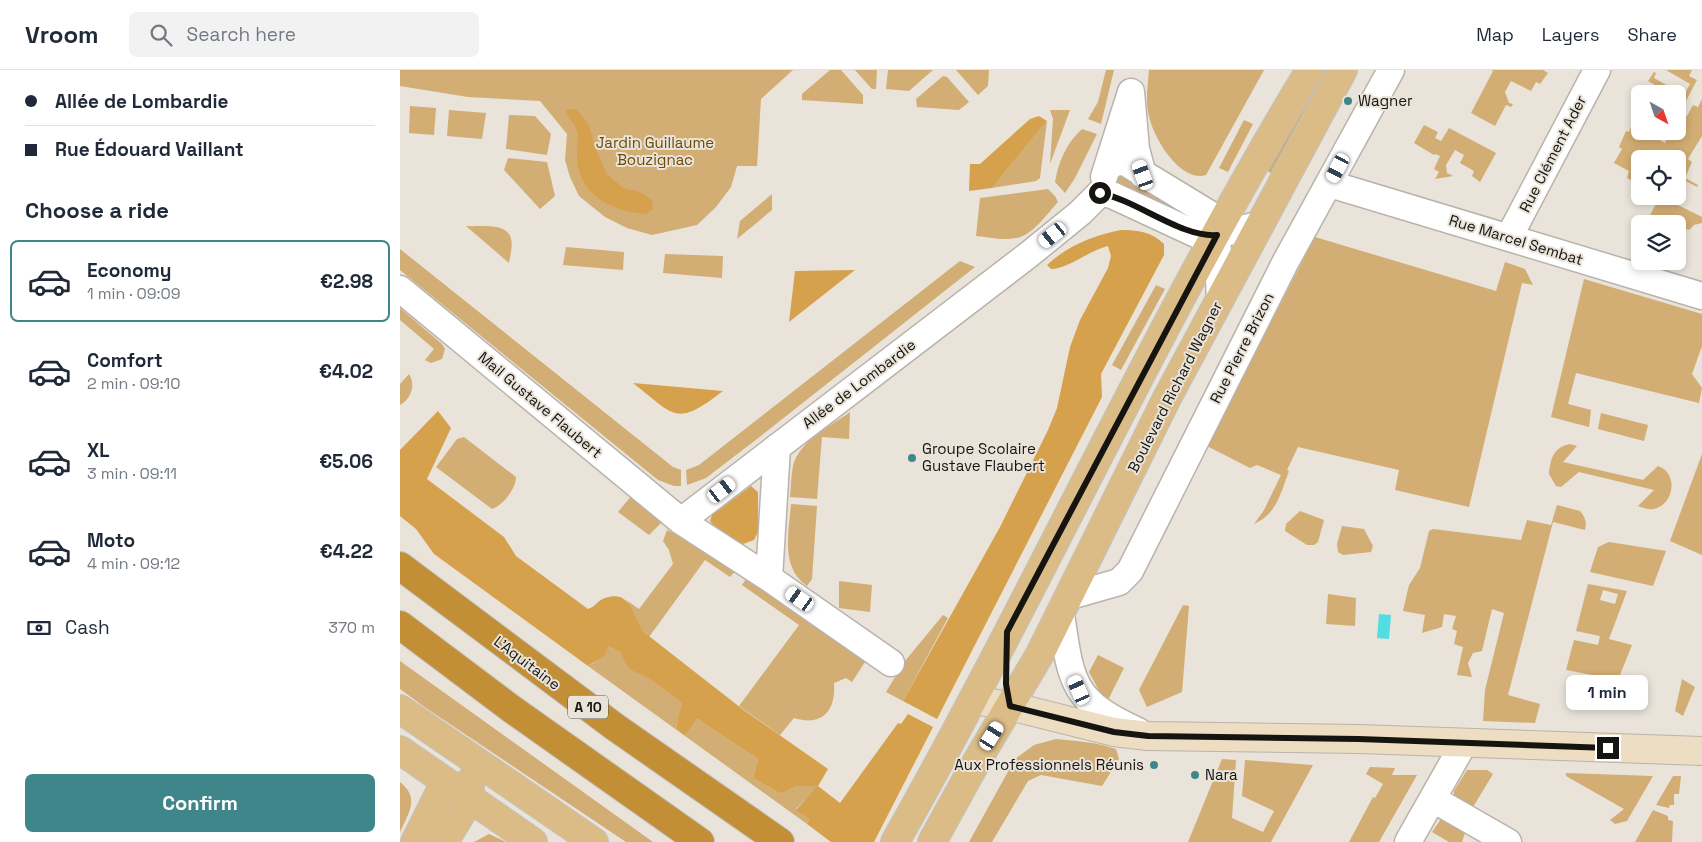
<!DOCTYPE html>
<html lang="en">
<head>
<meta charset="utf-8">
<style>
  body { margin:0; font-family:"Space Grotesk",sans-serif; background:#f2f2f3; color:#1f2937; height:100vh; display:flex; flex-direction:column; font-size:19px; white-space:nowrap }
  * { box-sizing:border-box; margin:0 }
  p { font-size:16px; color:#747a83 }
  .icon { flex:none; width:28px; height:28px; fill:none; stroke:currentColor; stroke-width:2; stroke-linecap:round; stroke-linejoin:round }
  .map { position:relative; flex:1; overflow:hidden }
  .sheet { display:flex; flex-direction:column; background:#fff; width:400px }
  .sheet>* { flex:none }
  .hud { display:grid; align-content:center; height:110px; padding:0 25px; background:#fff }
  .needle { width:32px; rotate:140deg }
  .controls { position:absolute; left:1231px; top:15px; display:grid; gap:10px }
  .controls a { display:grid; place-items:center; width:55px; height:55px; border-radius:8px; background:#fff; box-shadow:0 2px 8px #0003; font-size:25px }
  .end { position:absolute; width:22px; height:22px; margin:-11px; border:6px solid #161411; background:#fff; box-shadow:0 0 0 2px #fff }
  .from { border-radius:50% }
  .bubble { position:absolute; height:35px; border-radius:8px; background:#fff; box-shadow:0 2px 8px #0003; font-size:16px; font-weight:700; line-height:35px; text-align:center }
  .car { position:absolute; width:15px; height:30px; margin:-15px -8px; border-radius:6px; box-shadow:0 0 4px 1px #0007; background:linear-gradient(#fff 24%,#345 0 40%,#fff 0 76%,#345 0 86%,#fff 0) }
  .hud b { display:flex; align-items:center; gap:18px; height:48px; font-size:19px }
  .hud b+b { border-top:1px solid #e0e1e3 }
  .hud i { width:12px; height:12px; background:#1f2937 }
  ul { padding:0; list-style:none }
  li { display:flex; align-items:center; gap:15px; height:82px; margin:0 10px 8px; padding:0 15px; border:2px solid transparent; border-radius:8px }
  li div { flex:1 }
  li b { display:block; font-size:19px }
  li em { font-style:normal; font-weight:700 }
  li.selected { border-color:#3e8689 }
  li>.icon { width:45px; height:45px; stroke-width:1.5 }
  h2 { padding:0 25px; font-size:22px; line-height:60px }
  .pay { display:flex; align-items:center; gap:12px; height:55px; padding:0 25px; font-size:19px }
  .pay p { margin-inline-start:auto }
  .primary-button { display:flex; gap:10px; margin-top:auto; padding:10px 25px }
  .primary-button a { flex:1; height:58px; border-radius:8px; background:#3e8689; color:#fff; font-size:20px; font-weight:700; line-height:58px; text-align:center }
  header { display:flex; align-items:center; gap:30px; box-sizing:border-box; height:70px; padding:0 25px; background:#fff; border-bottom:1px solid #e0e1e3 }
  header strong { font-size:24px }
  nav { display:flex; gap:28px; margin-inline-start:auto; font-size:18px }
  .search { width:350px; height:45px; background:#f2f2f3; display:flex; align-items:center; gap:12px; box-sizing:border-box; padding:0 18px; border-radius:8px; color:#747a83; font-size:19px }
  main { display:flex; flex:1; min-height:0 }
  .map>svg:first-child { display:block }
</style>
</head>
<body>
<header>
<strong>Vroom</strong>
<div class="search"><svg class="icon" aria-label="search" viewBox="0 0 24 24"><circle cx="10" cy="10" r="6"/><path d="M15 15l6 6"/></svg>Search here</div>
<nav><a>Map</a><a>Layers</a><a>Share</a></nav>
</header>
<main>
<section class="sheet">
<div class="hud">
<b><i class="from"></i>Allée de Lombardie</b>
<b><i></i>Rue Édouard Vaillant</b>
</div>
<h2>Choose a ride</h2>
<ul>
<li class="selected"><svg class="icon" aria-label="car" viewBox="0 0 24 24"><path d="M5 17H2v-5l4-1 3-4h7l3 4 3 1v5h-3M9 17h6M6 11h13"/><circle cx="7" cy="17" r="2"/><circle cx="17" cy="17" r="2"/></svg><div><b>Economy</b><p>1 min · 09:09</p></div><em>€2.98</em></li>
<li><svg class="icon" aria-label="car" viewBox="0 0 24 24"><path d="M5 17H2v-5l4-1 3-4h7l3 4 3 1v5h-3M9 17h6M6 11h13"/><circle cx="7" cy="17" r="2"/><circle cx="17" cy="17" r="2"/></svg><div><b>Comfort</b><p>2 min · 09:10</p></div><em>€4.02</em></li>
<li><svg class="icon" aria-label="car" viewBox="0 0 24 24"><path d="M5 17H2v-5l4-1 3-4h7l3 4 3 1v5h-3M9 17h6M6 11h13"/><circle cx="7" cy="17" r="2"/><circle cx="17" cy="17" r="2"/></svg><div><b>XL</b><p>3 min · 09:11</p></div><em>€5.06</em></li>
<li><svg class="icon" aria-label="car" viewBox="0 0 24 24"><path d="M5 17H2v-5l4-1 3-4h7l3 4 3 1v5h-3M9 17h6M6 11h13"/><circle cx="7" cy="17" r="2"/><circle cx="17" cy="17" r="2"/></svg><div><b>Moto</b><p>4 min · 09:12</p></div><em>€4.22</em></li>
</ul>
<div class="pay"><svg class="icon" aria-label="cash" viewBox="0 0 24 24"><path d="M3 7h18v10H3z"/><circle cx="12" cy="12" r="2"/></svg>Cash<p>370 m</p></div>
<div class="primary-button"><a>Confirm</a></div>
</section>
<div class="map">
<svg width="1302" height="772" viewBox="0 0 1302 772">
  <rect width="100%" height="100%" fill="#e9e3da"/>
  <path fill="#d2ad74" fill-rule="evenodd" d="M0,0h393l-32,29 -4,67h-20l-6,21 -15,20 -19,18 -45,10 -25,-7 -22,-11 -26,-21 -9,-19 -5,-17 2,-26 -27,-33 -72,-4 -68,-11z
    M430,0h11l22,25v9l-61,-4v-6z
    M455,0h22l-1,19h-4z
    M488,0h45l-24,21 -23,-2z
    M556,0h33l-1,16 -10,9z
    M706,0h8l-13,54 -13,-5 10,-17z
    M749,0h115l-58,105c-26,8 -53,-38 -57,-59 -4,-15 -1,-31 0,-46z
    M923,0h9l-57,106 -11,-7z
    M1091,0h52l5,3 -8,11 -4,-2 -5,9 -20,-10 -6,11 4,11 4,1 -2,3 -5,-2 -11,21 -24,-13 22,-42z
    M1266,0h26l-3,6 8,4 -11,21 -8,-4v-3h-7l-23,-13 6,-9 2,1 -2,5 30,17 6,-11z
    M543,6l4,1 22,25 -10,8 -42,-3 -1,-8z
    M1302,29v37l-14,23 4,3 -7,16 13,7 -1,2 -19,-10v-18h-38v26l-13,-7 2,-7 -15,-8 8,-14 -3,-2 7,-16 3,1 4,-10 7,1v8h23l-5,8 7,4 6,-12h7v-13l2,-5 7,3 6,-11 5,2z
    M10,36l26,2 -2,27 -25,-2z
    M49,40l37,3 -4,26 -35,-3z
    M650,40h20l-20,54 3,-45z
    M109,45l26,1 16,18 -4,21 -41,-6z
    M844,50l9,4 -25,48 -9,-4z
    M647,51l-7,57 -4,3 -44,7z
    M1024,55l14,7 -3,6 6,3 8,-13 47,25 -16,29 -8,-6 2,-5 -14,-8 4,-8 -9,-5 -9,15 1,8 6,3 -18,3 4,-7 -5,-3 6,-13 -5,-2 -1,1 -20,-12z
    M682,59l15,5 -22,44 -10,15 -10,-11c4,-22 11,-38 27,-53z
    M108,88l39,4 8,34 -15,13 -36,-39z
    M722,103l60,32 -4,8 -59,-29 -2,-6z
    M648,119l7,7 3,6c-10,11 -26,34 -42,36 -13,3 -28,-1 -40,-2l4,-38z
    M372,124v16l-35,29 3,-18z
    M1260,126l42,21v6l-8,2 -5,5 -20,-9 -13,3 -9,-3z
    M66,156c12,1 42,-4 45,13 2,7 -1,17 -2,24z
    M915,167l181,54 9,-29 20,7 8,16 -11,-2 -53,224 -74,-17 4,-20 -101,-23 -11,23 2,1c-8,21 -12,43 -35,53l10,-14 17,-35 -24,-10 -7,3 -43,-22z
    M166,177l58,5 -1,18 -60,-5z
    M0,179l273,218 8,3v16h-7l-16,-6 -258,-210z
    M265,184l58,2 -1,22 -59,-5z
    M560,191l15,6 -218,172 -51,39 -19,7 -1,-15 13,-5z
    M1184,209l118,35v32l-10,28 10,14 -3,15 -123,-30 -8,31 23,6 -2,17 -38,-10z
    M756,215l9,4 -44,81 -9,-5z
    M0,238l42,36 3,5 -3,10 -11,4 -6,-3 9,-11 -34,-29z
    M9,304c7,11 2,25 -9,31v-21z
    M450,342l-1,27 -27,-2 -5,62 -27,-2c1,-10 1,-21 3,-31 6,-25 38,-40 57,-54z
    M1201,343l47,12 -4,16 -46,-12z
    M64,367l52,40c0,12 -13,28 -24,32l-56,-42 21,-28z
    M1170,374l7,2 -14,16 80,18 15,-14c21,7 16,39 -4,43 -5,1 -11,-1 -16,-3l16,-16 -75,-18 -18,15 -5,-1 -7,-12c1,-15 5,-27 21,-30z
    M1302,384v101l-32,-14z
    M233,424l32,25 -16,16 -31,-23z
    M391,434l26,2 -5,73 -5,7c-27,-19 -18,-53 -16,-82z
    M1157,435l23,6c5,6 7,11 5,19l-32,-8 -45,173 32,9 -5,19 -52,-2 2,-31 19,-77 -12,-4 -10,42 -9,2 -5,10 4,14 -15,-2 6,-28 -9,-3 3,-13 -5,-2 4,-13 -12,-2 -2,13 -20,6 3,-18 -22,-4 6,-26 11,-17 9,-37 4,-2 88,11 6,-20 24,5z
    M900,441l24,9 -6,22 -4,3h-7l-22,-14 1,-7z
    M942,456l22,3 9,17 -2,6 -28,3 -5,-3 -1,-8z
    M267,460l29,14 40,26 -6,7 -25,-17 -56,77c-13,-11 -14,-24 -23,-37l13,9 34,-45 -4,-14 -6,-9z
    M1209,472l57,9 -13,35 -63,-14 8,-25z
    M346,509l119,83 -13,20 -6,-4 -12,5c2,27 -11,44 -40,35l-14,17 -41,-29 60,-81 -57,-40z
    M439,511l33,4 -2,27 -31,-4z
    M1188,514l39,7 -18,48 23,6 -14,35 -52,-10 8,-30 24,5 2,-9 -24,-5zM1203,520l15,4 -3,10 -15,-4z
    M928,524l28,4 -1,28 -29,-2z
    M783,535l6,1 -7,86 -35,15 -8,-17z
    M543,545l5,3 -45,83 -17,-9 19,-31z
    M208,576l13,7c4,15 17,20 29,25 11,6 22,17 33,25l-7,26 9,7 12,-17 61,40 -5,19 28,16 16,-8h21l-22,23 13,10 -2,5 -219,-158 7,-4z
    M698,585l26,13 -16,32 -6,-4 -13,-24z
    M0,591l253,181h-27l-203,-136 -23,-17z
    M1282,609l13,8 -12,29 -8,-5z
    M656,669c21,2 40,3 60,10l3,10 -17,27 -61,-11 -13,6 -36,61h-23l46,-83 19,-14z
    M822,689l14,1 -4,58 31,14 11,-21 -32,-15 3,-36 68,5 -42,77h-83z
    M970,697l25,1 -3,7h25l-38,67h-30l24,-45 2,1 8,-14 -17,-10z
    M1067,700h20l6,4 -20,33 -19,-12v-4z
    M1166,703l87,3 -26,45 -12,3 -5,-4 14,-11 -58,-33z
    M1273,706h8l-2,18h-5v11h-4l-1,3 -13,-3z
    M0,712c20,16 9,30 0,50z
    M1253,740l15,6v4l5,1 -1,21h-37z
    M1041,749l24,14 -3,9h-13l-17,-10z
    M89,764l17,8h-32z"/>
  <path fill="#d6a14c" d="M176,39l13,16 7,25 11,24 16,14 17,4 12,8 1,9 -7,5c-27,-2 -59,-14 -67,-43 -4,-13 0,-27 -2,-39 -1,-7 -8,-14 -11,-20v-2z
    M639,46l8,5 -55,67 -23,3 1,-27h10l50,-45z
    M721,160c17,0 31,2 43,14v11l-63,119 1,23 -165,322 -34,-18 97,-174 48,-97 9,-22 13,-61 10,-27 28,-52 3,-12 -3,-10c-18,4 -40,23 -57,23l-4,-4c20,-19 47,-30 74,-35z
    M455,200l-66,52 6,-51z
    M233,313l90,8c-47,36 -47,26 -90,-8z
    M38,341l13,17 -24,51 77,58 12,19 72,53c7,-2 10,-9 17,-11 28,-9 27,21 40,35l96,75 87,61 -10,17 22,17 58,-80 3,1 7,-10 25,13 -59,115h-43l-24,-18 2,-5 -13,-9 21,-24h-20l-16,8 -28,-16 5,-19 -61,-40 -12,17 -9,-7 6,-26c-9,-8 -19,-15 -29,-22 -14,-10 -26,-7 -32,-28l-13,-7 -3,9 -17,11 -154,-112 -18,-25 -16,-13v-66z
    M351,416l7,6v40l-4,8 -11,4 -29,-17 -4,-6 2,-6z"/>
  <path fill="#50dee2" d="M979,544l12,1 -2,24 -12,-1z"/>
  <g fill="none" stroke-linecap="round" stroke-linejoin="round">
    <g stroke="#b9b3ab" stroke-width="29">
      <path id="minor" d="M707,99l9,-8 10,2 82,50 9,22 3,65
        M704,107l27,-85 5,57 7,26
        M930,114l372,112
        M700,123l12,2 86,40h19l44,-11
        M1109,167l88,-167
        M0,219l281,232 88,57 122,85
        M281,451l346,-265 53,-43 20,-20
        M369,508l8,-131
        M670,526l49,-14 11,-11 156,-310 105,-191
        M661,544c10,69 11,87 77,117
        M1033,729l75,43
        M1008,772l56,-99"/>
    </g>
    <g stroke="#b9b3ab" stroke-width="30">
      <path id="secondary" d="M573,630l37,6 104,26 34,4 211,3 343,12"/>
    </g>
    <g stroke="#c2c2c1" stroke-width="30">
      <path id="primary" d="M0,639l194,133
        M0,680l133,92
        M15,772l30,-60
        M44,772l26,-43v-18
        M495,772c144,-254 263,-522 415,-772
        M532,772l42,-76 66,-112 127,-256 176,-328"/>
    </g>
    <g stroke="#c2c2c1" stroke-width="30">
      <path id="motorway" d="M0,496l215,161 165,115
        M0,555l113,85 187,132"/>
    </g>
    <use href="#minor" stroke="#fff" stroke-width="26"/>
    <use href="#secondary" stroke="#edddc3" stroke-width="28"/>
    <use href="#primary" stroke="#dbbc86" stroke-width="28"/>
    <use href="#motorway" stroke="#c38f36" stroke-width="28"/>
  </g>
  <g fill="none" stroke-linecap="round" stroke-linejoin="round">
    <path stroke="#161411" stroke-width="6" d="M700,123c38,8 82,45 117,42l-210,397 -1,52 4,22 104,26 34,4 211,3 249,9"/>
  </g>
  <g fill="#3e8689" stroke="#e9e3da" stroke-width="2">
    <circle cx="948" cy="31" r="5"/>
    <circle cx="512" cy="388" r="5"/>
    <circle cx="754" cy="695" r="5"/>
    <circle cx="795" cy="705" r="5"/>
  </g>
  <g text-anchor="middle" stroke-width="4" stroke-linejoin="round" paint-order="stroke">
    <rect fill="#e9e3da" stroke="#55524d" stroke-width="1" x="168" y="625.5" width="40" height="23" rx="4"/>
    <g font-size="14" font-weight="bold" fill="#161411">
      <text x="188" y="642">A 10</text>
    </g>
    <g font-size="15" fill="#161411" stroke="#e9e3da" text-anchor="start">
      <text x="958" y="36">Wagner</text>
      <text x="522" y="384">Groupe Scolaire<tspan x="522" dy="17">Gustave Flaubert</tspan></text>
      <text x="744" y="700" text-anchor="end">Aux Professionnels Réunis</text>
      <text x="805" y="710">Nara</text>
    </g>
    <g font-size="15" fill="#6e4b05" stroke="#e9e3da">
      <text x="255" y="78">Jardin Guillaume<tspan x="255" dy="17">Bouzignac</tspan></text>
    </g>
    <g font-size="15" fill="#161411" stroke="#e9e3da">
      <text transform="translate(1153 84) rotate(-63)" y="5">Rue Clément Ader</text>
      <text transform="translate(1116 170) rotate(17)" y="5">Rue Marcel Sembat</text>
      <text transform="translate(842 278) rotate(-63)" y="5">Rue Pierre Brizon</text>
      <text transform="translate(459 314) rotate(-37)" y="5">Allée de Lombardie</text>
      <text transform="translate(775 317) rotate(-63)" y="5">Boulevard Richard Wagner</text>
      <text transform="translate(140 335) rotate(40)" y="5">Mail Gustave Flaubert</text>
      <text transform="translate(127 593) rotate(37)" y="5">L'Aquitaine</text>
    </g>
  </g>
</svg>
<div class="controls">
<a><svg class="needle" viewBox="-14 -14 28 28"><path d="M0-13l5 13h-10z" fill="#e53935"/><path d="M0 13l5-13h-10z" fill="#747a83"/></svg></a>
<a><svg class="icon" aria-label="locate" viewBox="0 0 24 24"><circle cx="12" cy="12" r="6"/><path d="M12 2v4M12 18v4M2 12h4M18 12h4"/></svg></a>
<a><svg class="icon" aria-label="layers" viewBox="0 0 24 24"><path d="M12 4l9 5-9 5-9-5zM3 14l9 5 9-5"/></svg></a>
</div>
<i class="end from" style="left:700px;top:123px"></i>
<i class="end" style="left:1208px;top:678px"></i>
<div class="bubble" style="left:1166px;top:605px;width:82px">1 min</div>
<i class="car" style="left:938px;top:98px;rotate:208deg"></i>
<i class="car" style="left:743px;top:105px;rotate:340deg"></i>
<i class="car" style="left:653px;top:165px;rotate:231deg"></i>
<i class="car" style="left:322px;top:420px;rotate:52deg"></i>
<i class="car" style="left:400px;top:529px;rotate:305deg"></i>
<i class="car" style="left:679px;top:620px;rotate:336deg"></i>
<i class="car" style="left:592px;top:666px;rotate:32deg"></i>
</div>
</main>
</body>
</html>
